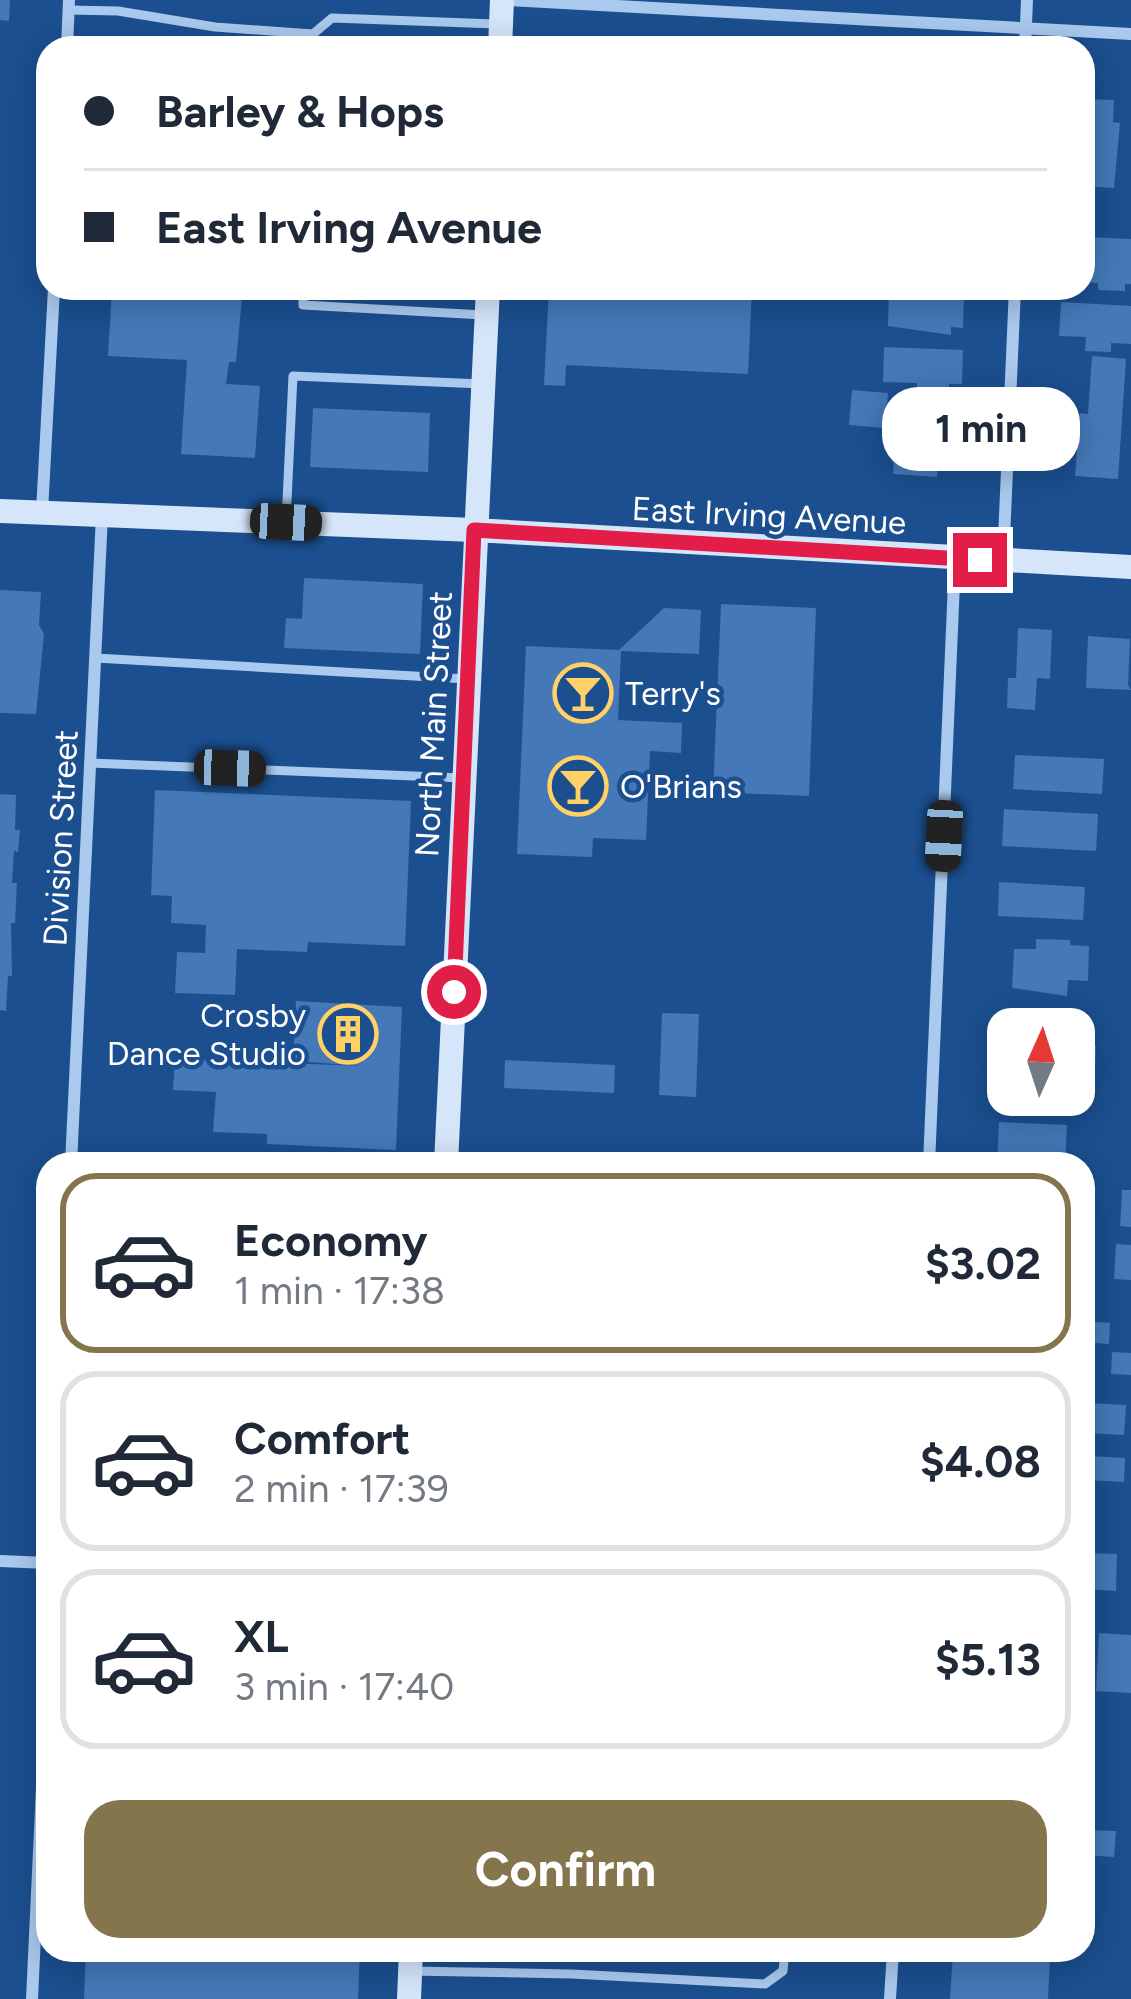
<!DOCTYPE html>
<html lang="en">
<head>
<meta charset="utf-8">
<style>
  body { margin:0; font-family:Figtree,sans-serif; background:#f2f2f3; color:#1f2937; height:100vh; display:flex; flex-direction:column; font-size:45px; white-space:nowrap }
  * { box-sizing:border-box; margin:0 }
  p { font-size:39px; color:#747a83 }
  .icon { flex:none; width:66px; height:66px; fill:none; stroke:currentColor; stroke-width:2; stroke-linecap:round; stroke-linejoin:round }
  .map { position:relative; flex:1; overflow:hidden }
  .details { position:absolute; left:36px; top:1152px; width:1059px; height:810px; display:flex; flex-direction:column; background:#fff; border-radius:36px; box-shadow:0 6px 30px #0003 }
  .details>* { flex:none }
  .top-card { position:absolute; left:36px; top:36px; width:1059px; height:264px; border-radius:36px; box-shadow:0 6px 30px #0003; display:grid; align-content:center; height:264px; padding:0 48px; background:#fff }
  .needle { width:78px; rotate:3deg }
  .buttons { position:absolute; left:987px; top:1008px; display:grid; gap:24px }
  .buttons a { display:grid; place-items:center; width:108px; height:108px; border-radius:24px; background:#fff; box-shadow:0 6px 30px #0003; font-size:60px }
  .end { position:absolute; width:54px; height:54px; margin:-27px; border:15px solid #e11d48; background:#fff; box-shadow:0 0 0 6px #fff }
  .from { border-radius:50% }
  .bubble { position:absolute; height:84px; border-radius:36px; background:#fff; box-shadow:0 6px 30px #0003; font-size:39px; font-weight:700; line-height:84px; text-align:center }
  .car { position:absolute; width:36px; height:72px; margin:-36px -18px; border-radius:15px; box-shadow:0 0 9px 3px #0007; background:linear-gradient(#222 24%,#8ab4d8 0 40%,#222 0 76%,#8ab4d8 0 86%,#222 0) }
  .top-card b { display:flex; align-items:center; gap:42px; height:114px; font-size:45px }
  .top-card b+b { border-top:3px solid #e0e1e3 }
  .top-card i { width:30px; height:30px; background:#1f2937 }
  ul { padding:21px 0 0; list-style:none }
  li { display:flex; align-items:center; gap:36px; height:180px; margin:0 24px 18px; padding:0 24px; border:6px solid #e0e1e3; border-radius:36px }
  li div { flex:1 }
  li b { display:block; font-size:45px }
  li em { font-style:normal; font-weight:700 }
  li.current { border-color:#84754c }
  li>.icon { width:108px; height:108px; stroke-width:1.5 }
  .cta { display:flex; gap:24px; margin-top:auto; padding:24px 48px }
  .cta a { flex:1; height:138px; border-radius:36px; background:#84754c; color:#fff; font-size:48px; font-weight:700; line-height:138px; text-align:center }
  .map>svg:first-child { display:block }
</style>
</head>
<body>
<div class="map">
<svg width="1131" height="1999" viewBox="0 0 1131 1999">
  <rect width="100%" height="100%" fill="#1b4f8f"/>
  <path fill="#4478b7" d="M0,0h10l-1,21 -9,-1z
    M1083,99l31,1 -1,22 7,1 -6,65 -31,-2z
    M1083,237l48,2v45h-6v7l-27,-1v-7l-15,-1z
    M112,288h131l-7,74h-7l-3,22 34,2 -5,72 -74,-4 6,-94 -79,-4z
    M549,288h203l-4,86 -182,-9 -1,21 -21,-1z
    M889,292l75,3 -1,33 -12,-1v8l-63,-9z
    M1061,302l70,4v38l-20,-1v9l-26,-1 1,-14 -27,-1z
    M884,347l79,3 -1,34h-13v7l-32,-1v-7l-34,-1z
    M1092,356l34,3 -8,120 -43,-3 5,-63 8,1z
    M852,390l36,3 -3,35 -36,-3z
    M313,408l117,5 -2,59 -118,-5z
    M897,415l43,3 -3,59 -44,-3z
    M304,578l119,6 -3,70 -136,-6 2,-30 16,1z
    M0,590l41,2 -2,33 5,9 -8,80 -36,-1z
    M721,604l95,4 -7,188 -96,-4z
    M664,608l37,2 -2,44 -78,-3 -3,69 64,3 -1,30 -31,-2 -4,89 -53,-2 -1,19 -75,-3 9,-208 93,4z
    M1018,628l34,2 -2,49 -13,-1 -2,32 -28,-2 1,-30h8z
    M1088,636l42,3 -2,46 3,5 -45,-2z
    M1015,755l89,4 -2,35 -89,-5z
    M155,790l256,11 -6,145 -97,-4 -1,10 -70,-3 -2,46 -60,-2 2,-41 28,1 1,-28 -35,-2 1,-27 -21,-1z
    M0,794l16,1 -1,35h5l-2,22 -4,-1 -2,32h5l-2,40h-4l1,53h-4l-2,35 -6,-1z
    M1004,809l94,5 -2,37 -94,-5z
    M999,882l86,5 -2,33 -85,-4z
    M1036,939l34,1v5l19,1 -1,35 -20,-1 -1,16 -55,-8 2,-39h22z
    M296,1001l106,6 -6,143 -129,-6v-10l-54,-2 3,-40 -43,-2 2,-31 191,7 -73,-5z
    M662,1013l37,1 -3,83 -37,-2z
    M1074,1045l22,1 -2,38 -20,-1z
    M505,1060l110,5 -1,28 -110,-5z
    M999,1122l68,3 -2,39h-68z
    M1122,1190h9v37l-11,-1z
    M1116,1244l15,1v35l-17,-1z
    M1083,1321l27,2 -1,21 -26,-2z
    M1112,1352l19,1v22l-20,-1z
    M1088,1403l38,2 -2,30 -37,-2z
    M1088,1456l37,2 -1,24 -38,-2z
    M1083,1553l34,1 -1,37 -33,-2z
    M1099,1633l32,2v58l-35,-2z
    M1083,1830l33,1 -2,26 -31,-2z
    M86,1950h274l-2,49h-274z
    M953,1952l97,6 -2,41h-98z"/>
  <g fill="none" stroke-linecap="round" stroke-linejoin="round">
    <path stroke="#a9c9ee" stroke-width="9" d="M69,10l49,1 97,16 98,7
      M312,48l1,-14 19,-16 164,6
      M303,288v17l181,10
      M286,522l7,-146 189,8
      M95,658l372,21
      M90,763l373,15
      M410,1971l162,3 193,10 18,-13 2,-21"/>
    <path stroke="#a9c9ee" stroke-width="12" d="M507,0l624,34
      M67,48l2,-48
      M1025,48l2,-48
      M42,512l12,-224
      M1003,561l12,-273
      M71,1164l31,-649
      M929,1164l26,-605
      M0,1561l48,2
      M32,1999l16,-338
      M890,1999l3,-49"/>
    <path stroke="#d6e6fa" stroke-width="24" d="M500,48l2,-48
      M0,511l474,19 657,37
      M446,1164l42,-876
      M409,1999l2,-49"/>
  </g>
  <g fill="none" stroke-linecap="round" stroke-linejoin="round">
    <path stroke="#e11d48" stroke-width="15" d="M454,992l20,-462 506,30"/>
  </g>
  <defs>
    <g id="bar-ring" transform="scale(3)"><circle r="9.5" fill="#1b4f8f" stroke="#ffd166" stroke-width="1.5"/><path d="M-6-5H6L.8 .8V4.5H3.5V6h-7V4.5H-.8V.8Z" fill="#ffd166"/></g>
    <g id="building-ring" transform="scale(3)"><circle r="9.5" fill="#1b4f8f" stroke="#ffd166" stroke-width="1.5"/><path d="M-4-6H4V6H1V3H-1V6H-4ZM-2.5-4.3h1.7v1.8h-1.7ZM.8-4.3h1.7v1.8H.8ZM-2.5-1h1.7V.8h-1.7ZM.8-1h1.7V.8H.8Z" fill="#ffd166"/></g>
  </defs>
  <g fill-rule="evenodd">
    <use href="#bar-ring" x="583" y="693"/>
    <use href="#bar-ring" x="578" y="786"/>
    <use href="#building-ring" x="348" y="1034"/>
  </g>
  <g text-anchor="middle" stroke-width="9" stroke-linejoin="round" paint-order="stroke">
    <g font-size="33" fill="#fff" stroke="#1b4f8f">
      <text transform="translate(769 515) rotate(3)" y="12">East Irving Avenue</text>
      <text transform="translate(433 724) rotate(-87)" y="12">North Main Street</text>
      <text transform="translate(60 838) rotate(-87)" y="12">Division Street</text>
    </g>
    <g font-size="33" fill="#fff" stroke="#1b4f8f" text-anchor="start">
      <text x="625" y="705">Terry's</text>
      <text x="620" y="798">O'Brians</text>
      <text x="306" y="1027" text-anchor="end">Crosby<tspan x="306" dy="38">Dance Studio</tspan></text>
    </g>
  </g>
</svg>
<div class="buttons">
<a><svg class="needle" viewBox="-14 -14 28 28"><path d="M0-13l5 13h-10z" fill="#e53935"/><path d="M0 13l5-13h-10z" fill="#747a83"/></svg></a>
</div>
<i class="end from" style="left:454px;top:992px"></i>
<i class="end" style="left:980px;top:560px"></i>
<div class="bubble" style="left:882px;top:387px;width:198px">1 min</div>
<i class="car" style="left:286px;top:522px;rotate:93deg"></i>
<i class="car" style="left:230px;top:768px;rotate:92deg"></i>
<i class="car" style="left:944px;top:836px;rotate:183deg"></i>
<div class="top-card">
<b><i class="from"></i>Barley &amp; Hops</b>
<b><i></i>East Irving Avenue</b>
</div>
<section class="details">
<ul>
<li class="current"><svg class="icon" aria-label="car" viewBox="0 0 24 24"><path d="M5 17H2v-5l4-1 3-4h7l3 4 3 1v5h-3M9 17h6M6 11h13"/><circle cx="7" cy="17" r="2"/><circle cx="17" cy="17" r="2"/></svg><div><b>Economy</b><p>1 min · 17:38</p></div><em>$3.02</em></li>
<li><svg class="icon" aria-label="car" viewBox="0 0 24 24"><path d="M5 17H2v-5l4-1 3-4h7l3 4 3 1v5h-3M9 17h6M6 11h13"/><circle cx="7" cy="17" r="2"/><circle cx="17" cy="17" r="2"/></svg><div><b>Comfort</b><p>2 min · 17:39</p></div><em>$4.08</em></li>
<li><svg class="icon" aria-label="car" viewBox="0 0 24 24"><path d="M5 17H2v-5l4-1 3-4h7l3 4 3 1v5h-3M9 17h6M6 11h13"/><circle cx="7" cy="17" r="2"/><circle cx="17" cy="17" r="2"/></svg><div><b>XL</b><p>3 min · 17:40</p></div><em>$5.13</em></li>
</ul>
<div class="cta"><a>Confirm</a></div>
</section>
</div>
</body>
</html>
